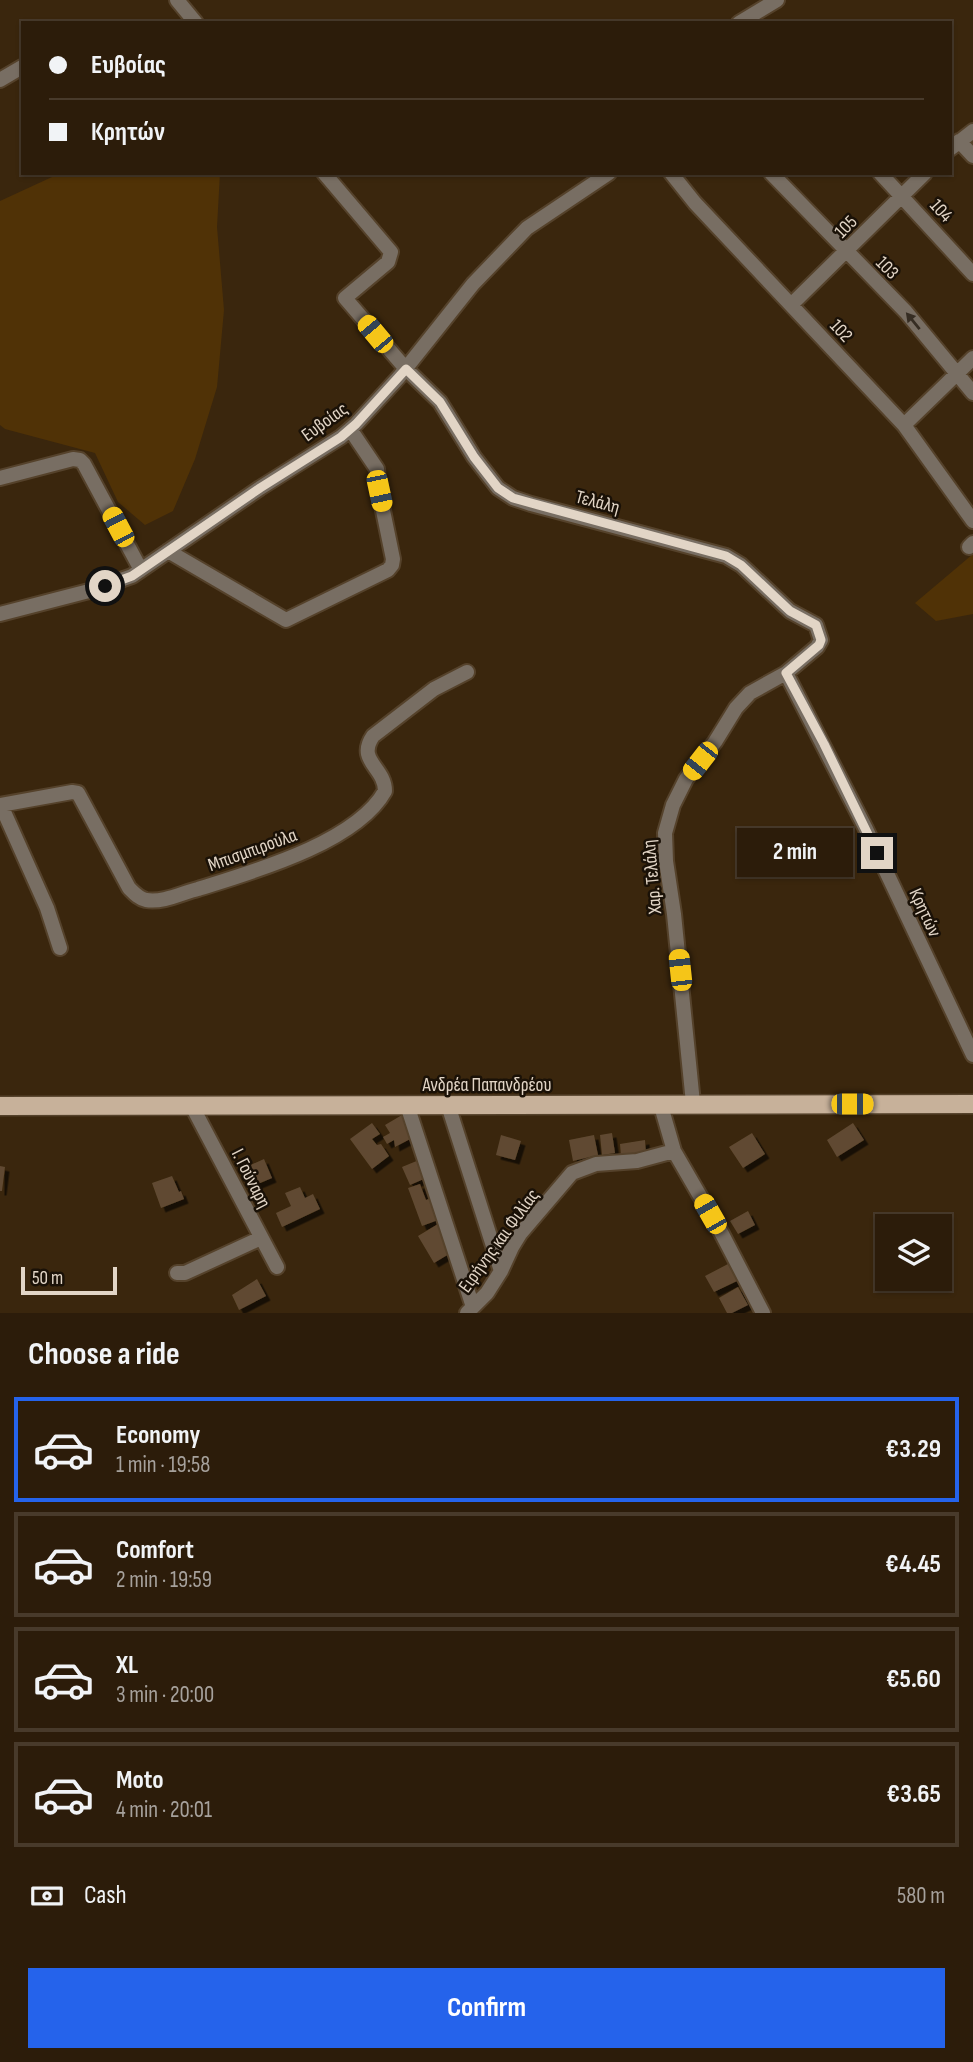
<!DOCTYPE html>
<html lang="en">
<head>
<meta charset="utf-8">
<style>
  body { margin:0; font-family:"Sofia Sans Condensed",sans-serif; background:#382918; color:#f1f3f6; height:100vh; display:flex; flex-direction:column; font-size:26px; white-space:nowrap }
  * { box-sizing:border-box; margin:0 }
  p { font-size:23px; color:#a6a19c }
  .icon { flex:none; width:38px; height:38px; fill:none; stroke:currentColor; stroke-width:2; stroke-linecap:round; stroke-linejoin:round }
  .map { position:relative; height:1313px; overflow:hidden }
  .drawer { display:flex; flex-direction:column; background:#2c1c0a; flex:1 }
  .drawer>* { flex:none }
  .banner { position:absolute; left:21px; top:21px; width:931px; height:154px; border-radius:0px; box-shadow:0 2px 5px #0004,0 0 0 2px #483a2b; display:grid; align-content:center; height:154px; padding:0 28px; background:#2c1c0a }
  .tools { position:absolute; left:875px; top:1214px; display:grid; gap:14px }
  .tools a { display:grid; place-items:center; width:77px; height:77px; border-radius:0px; background:#2c1c0a; box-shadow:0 2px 5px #0004,0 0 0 2px #483a2b; font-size:35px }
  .scale { position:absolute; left:21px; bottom:18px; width:96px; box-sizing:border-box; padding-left:7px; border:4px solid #e2d5c6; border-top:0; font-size:19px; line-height:24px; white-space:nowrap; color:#e2d5c6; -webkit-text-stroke:5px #1a1107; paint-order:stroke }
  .end { position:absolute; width:32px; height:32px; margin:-16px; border:9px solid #e2d5c6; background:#111; box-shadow:0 0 0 4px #111 }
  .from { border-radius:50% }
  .bubble { position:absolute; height:49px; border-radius:0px; background:#2c1c0a; box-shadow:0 2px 5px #0004,0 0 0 2px #483a2b; font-size:23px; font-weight:700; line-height:49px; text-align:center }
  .car { position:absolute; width:21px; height:42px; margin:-21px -10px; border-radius:9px; box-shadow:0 0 5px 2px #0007; background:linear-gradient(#f5c518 24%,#345 0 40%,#f5c518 0 76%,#345 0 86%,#f5c518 0) }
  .banner b { display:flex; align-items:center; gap:24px; height:66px; font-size:26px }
  .banner b+b { border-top:2px solid #483a2b }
  .banner i { width:18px; height:18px; background:#f1f3f6 }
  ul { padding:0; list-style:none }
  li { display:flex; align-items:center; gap:21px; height:105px; margin:0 14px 10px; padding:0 14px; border:4px solid #483a2b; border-radius:0px }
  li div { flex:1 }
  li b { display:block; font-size:26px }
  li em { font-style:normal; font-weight:700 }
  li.active { border-color:#2563eb }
  li>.icon { width:63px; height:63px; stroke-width:1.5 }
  h2 { padding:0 28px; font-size:32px; line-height:84px }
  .pay { display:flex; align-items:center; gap:18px; height:77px; padding:0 28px; font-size:26px }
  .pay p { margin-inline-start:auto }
  .primary-button { display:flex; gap:14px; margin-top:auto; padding:14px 28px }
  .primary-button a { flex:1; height:80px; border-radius:0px; background:#2563eb; color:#fff; font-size:28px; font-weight:700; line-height:80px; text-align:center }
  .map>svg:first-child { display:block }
</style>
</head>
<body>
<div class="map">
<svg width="973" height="1313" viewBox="0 0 973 1313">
  <defs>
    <filter id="shadow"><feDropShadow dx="4.5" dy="4.5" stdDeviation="0" flood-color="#0009"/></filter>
  </defs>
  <rect width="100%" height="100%" fill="#3a260d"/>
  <path fill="#503206" d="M86,173h134l-3,54 7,83 -7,77 -22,72 -22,52 -28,14 -27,-23 -23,-49 -90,-24 -5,-4v-224l52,-24z
    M973,554v60l-37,7 -21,-18z"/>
  <path fill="#604a31" filter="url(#shadow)" d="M402,1115l12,22 -19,10 -1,-7 -7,4 -4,-7 7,-4 -5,-8z
    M372,1123l8,11 -8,5 5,6 4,-1 8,12 -17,13 -22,-30z
    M853,1123l11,17 -27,17 -10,-17z
    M612,1133l3,20 -13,2 -2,-20z
    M752,1133l13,21 -22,14 -14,-21z
    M501,1135l20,6 -6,19 -19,-5z
    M594,1135l4,20 -25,6 -4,-21z
    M645,1140l1,14 -25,2 -1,-12z
    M264,1159l8,19 -19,8 -9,-18z
    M419,1160l7,18 -16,7 -8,-18z
    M0,1166l5,1 -3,24h-2z
    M172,1176l7,16 2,-1 3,8 -23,9 -9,-25z
    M420,1184l6,16 5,-2 7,22 -16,6 -14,-38z
    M300,1187l5,11 8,-4 7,15 -38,18 -6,-14 15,-7 -6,-13z
    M748,1211l7,14 -17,9 -8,-13z
    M438,1224l16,27 -20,12 -16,-27z
    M728,1264l9,17 -23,11 -9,-16z
    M257,1279l9,17 -27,14 -7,-15z
    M738,1287l10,18 -16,8h-5l-8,-15z"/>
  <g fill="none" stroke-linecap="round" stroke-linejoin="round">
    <g stroke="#55422b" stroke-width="18">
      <path id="minor" d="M177,0l19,23
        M739,23l38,-23
        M0,80l22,-13
        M959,141l14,15
        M950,149l23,-18
        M324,173l67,79 -3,10 -43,36 61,71 34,33 34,55 24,31 15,10 18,6 195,52 15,9 49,46 26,14 5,15 -4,7 -31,26 -36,20 -14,15 -21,34 -29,37 -13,26 -8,28 1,28 8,53 19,189
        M671,173l24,30 209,222 69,96
        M771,173l135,139 67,81
        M880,173l93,101
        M792,304l133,-131
        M904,425l69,-67
        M0,478l73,-19 7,1 4,4 57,106
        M969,547l4,-4
        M168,551l118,69 102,-50 4,-5 1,-6 -14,-68 -2,-22 -27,-40
        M0,614l89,-23 43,-15 128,-88 81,-51 15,-13 43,-47 74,-93 54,-56 82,-55
        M786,673l80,156 107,226
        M0,805l72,-13 6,1 51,95c5,5 9,10 17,12 17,3 36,-7 52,-11 54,-17 158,-46 187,-98 0,-24 -29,-30 -12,-55l61,-47 33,-17
        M1,805l46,103 13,40
        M407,1105l66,202
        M448,1105l53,166
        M192,1106l85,161
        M661,1106l13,45 48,83 41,79
        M177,1273h8l76,-35
        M467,1313l20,-20 14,-22 11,-24 8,-13 52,-61 24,-9 41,-3 37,-10"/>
    </g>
    <g stroke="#55422b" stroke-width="21">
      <path id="major" d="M0,1106l973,-2"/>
    </g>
    <use href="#minor" stroke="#786e63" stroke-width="14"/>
    <use href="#major" stroke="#c7b19a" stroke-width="18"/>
  </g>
  <defs><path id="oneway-solid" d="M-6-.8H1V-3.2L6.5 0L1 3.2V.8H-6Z" transform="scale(1.75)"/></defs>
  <use fill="#362d23" href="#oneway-solid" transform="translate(913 321) rotate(-129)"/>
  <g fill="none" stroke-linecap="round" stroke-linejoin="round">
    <path stroke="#e2d5c6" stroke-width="9" d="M105,586l27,-10 128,-88 81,-51 15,-13 50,-55 34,33 34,55 24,31 15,10 18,5 195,53 15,9 49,46 26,14 5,15 -2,5 -33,28 38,71 53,109"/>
  </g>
  <g text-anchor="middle" stroke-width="5" stroke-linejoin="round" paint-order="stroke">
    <g font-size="19" fill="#e2d5c6" stroke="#1a1107">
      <text transform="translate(942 210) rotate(48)" y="7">104</text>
      <text transform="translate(845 226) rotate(-46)" y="7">105</text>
      <text transform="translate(888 267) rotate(45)" y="7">103</text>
      <text transform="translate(842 330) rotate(47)" y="7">102</text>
      <text transform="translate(324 421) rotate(-36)" y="7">Ευβοίας</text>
      <text transform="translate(598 501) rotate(15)" y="7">Τελάλη</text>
      <text transform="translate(252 849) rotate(-20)" y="7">Μπισμπιρούλα</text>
      <text transform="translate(651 877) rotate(-95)" y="7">Χαρ. Τελάλη</text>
      <text transform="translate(926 912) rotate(65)" y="7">Κρητών</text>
      <text x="487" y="1091">Ανδρέα Παπανδρέου</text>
      <text transform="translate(252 1178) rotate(63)" y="7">Ι. Γούναρη</text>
      <text transform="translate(498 1240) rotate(-54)" y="7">Ειρήνης και Φιλίας</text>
    </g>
  </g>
</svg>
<div class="tools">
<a><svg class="icon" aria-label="layers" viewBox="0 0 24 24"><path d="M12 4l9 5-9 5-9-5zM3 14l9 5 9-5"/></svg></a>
</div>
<div class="scale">50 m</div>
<i class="end from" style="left:105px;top:586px"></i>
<i class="end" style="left:877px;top:853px"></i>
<div class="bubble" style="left:737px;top:828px;width:116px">2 min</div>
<i class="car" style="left:375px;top:334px;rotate:320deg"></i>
<i class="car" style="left:379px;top:491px;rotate:168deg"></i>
<i class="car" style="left:118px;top:527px;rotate:332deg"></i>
<i class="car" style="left:700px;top:761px;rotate:218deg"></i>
<i class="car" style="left:680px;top:970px;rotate:354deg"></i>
<i class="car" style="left:852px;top:1104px;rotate:90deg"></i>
<i class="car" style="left:710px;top:1214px;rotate:330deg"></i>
<div class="banner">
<b><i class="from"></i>Ευβοίας</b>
<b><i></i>Κρητών</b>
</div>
</div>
<section class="drawer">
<h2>Choose a ride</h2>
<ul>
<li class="active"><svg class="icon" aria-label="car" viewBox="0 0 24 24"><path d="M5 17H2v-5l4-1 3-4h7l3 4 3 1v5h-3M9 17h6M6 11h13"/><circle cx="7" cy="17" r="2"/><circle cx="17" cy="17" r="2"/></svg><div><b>Economy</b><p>1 min · 19:58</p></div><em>€3.29</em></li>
<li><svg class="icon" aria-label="car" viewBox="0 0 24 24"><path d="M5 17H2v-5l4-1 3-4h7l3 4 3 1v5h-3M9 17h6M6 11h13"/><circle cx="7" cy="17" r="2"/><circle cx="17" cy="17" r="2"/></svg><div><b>Comfort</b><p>2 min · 19:59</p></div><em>€4.45</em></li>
<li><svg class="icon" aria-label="car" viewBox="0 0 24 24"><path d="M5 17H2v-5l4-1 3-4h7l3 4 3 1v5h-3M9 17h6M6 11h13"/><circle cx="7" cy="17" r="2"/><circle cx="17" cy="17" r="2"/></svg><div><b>XL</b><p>3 min · 20:00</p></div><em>€5.60</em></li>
<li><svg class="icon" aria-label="car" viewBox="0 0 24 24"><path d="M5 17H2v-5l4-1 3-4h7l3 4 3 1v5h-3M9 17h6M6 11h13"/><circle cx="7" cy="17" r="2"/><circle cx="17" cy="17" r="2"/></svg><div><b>Moto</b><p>4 min · 20:01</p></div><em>€3.65</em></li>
</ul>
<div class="pay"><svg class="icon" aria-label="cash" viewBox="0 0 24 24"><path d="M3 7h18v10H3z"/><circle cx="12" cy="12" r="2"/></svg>Cash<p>580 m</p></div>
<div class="primary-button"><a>Confirm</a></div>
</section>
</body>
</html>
